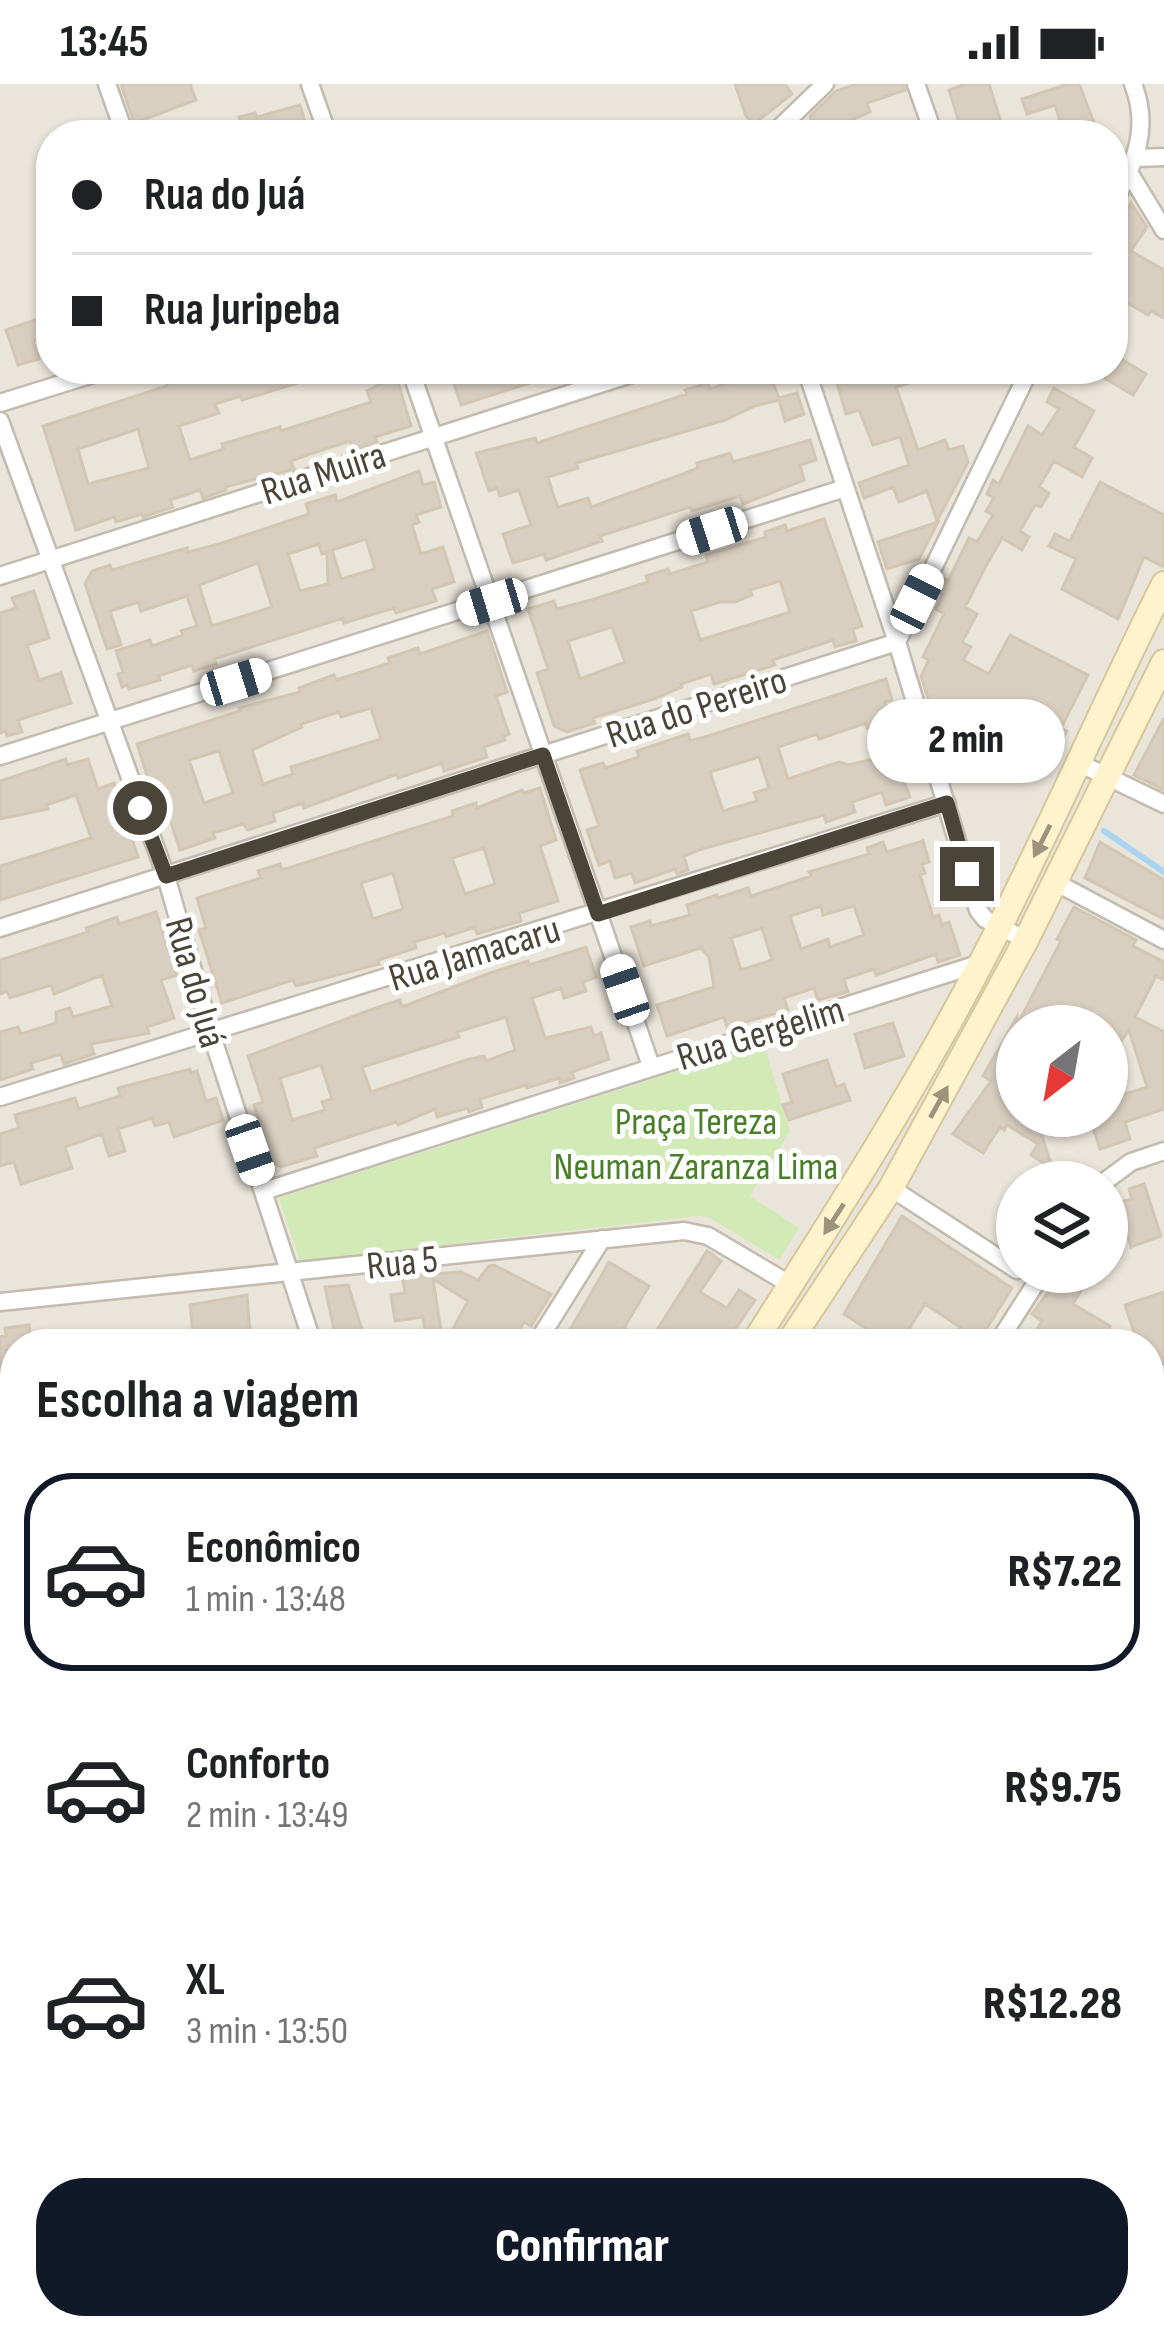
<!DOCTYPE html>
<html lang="pt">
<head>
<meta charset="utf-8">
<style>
  body { margin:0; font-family:"Sofia Sans Condensed",sans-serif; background:#f6f6f6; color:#202124; height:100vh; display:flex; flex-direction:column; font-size:45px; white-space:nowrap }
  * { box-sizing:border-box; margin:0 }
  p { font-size:39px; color:#757577 }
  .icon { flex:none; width:66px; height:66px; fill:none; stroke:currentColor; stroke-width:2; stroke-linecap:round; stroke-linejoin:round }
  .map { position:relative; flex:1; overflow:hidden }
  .sheet { position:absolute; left:0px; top:1245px; width:1164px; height:1011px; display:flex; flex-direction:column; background:#fff; border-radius:48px 48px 0 0; box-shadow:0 3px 9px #0004 }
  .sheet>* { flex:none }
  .banner { position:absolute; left:36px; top:36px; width:1092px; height:264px; border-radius:48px; box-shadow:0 3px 9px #0004; display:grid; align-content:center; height:264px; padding:0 36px; background:#fff }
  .needle { width:78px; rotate:211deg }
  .tools { position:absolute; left:996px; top:921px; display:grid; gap:24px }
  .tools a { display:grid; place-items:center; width:132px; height:132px; border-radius:50%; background:#fff; box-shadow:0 3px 9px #0004; font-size:60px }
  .end { position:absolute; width:54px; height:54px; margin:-27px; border:15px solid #4b4439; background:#fff; box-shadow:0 0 0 6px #fff }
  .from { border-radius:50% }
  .bubble { position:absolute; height:84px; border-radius:42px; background:#fff; box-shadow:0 3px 9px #0004; font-size:39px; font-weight:800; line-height:84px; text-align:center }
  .car { position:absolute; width:36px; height:72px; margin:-36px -18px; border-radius:15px; box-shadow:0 0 9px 3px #0007; background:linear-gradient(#fff 24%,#345 0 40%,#fff 0 76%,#345 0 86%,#fff 0) }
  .banner b { display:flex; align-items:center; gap:42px; height:114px; font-size:45px }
  .banner b+b { border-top:3px solid #e0e0e0 }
  .banner i { width:30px; height:30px; background:#202124 }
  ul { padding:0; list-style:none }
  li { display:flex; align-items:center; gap:36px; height:198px; margin:0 24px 18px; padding:0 12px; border:6px solid transparent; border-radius:48px }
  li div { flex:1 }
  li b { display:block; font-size:45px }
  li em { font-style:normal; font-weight:800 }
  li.current { border-color:#111827 }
  li>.icon { width:108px; height:108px; stroke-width:1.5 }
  h2 { padding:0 36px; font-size:54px; line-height:144px }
  .button { display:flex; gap:24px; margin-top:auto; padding:24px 36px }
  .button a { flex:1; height:138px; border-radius:48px; background:#111827; color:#fff; font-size:48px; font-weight:800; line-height:138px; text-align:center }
  .status { display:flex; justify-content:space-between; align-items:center; height:84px; padding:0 60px; background:#fff; direction:ltr }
  .status svg { height:33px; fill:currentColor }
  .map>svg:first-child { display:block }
</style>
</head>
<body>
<div class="status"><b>13:45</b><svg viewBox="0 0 49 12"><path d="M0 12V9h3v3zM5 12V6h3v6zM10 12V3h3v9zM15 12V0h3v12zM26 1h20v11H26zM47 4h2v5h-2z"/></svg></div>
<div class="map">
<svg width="1164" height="2254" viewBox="0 0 1164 2254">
  <rect width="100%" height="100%" fill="#f6f3ec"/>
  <path fill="#eae5da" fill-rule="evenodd" d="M0,0h1164v2254h-1164zM51,51h1062v234h-1062zM1017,942h90v90h-90zM1017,1098h90v90h-90zM15,1260h1134v981h-1134z"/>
  <path fill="#efe8d6" d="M1149,1726l15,17v272l-5,8 -10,-6z"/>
  <path fill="#d2eab5" d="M764,960l26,87 -40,65 49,32 -20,32 -69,-42 -11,-2 -399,45 -21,-63z"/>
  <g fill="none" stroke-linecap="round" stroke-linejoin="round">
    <path stroke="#a9d4f2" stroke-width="6" d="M1104,747l60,41"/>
  </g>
  <path fill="#d8cfc1" stroke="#d3c7b4" stroke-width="3" fill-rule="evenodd" d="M121,0h69l6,16 -62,23z
    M735,0h50l7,10 -38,30 -8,-8z
    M857,0h46l2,6 -38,13 3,9 -28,12 1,5 -28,6 -5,-19 26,-25z
    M966,0h23l12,38 -38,13 -14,-45z
    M1068,0h11l16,41 -26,9 -4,-10 -4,1 -6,-20 -28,9 -5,-15z
    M300,21l6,20 -8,3 2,7h-55l-6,-18 16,-4 2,4z
    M1131,119l16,24 -16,24 33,19v48l-13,-7 -3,4 -20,-12 -15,28v-95z
    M44,233l6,20 -17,4 6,18 -21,6 -12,-35z
    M1113,270l33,20 -13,21 -44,-26h24z
    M181,285h14l2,8 24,-8 112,3 -91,28 -1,-4 -26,8 4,9 -40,13 11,34 34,-11 -2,-5 58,-17 1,4 90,-29 -4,-11 15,-8 -4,-14h16l17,57 -36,11 2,5 -24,8 -3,-9 -37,12 -22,8 3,8 -69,18 1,3 -23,8 -3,-8 -30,10 3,7 -30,10 -1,-3 -26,8 -2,-5 -38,13 -33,-104 124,-40 -4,-11zM138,345l11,39 -61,16 -10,-35z
    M482,285h85v2l-106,34 -9,-28z
    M768,285l11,29 18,-5 7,21 -19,7 -6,-21 -24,6 -30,14 -149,43 2,5 -30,9 5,17 5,13 30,-9 3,9 89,-32 18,-7 -1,-5 33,-10 3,9 77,-22 6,20 -16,5 4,15 -61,24 -3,-8 -48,15 -2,-4 -90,29 2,5 -56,19 -2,-6 -31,9 -10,-29 28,-9 -12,-35 -19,6 -3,-8 -8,3 -13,-38 59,-15 2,5 150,-49 -2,-4 23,-7 2,6z
    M833,285h72l5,14 -14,4 22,63 27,-10 4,10 14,-4 5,16 -31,59 -10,-30 -28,11 -6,-15 -29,11 -5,-15 50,-18 -9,-28 -27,8 -14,-35 -13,4z
    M1054,304l40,23 -20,36 18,11 -10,19 -28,-16 -15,26 10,6 -8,14 -6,-2 -15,26 9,6 -7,13 -20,-12 -16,28 -21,41 12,7 -15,28 9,5 -8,13 26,14 21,-39 78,40 -27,53 6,3 -29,46 -52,-25 1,-9 -27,-13 -6,14 -14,-7 -19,-61 8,-16 -6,-3 21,-43 -8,-5 7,-14 -7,-4 7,-13 5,3 21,-43 8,4 16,-27 -7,-4 8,-13 -7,-4 6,-14 6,4 29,-58 14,9 17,-26 -12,-7z
    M419,387l4,14 11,-3 7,25 -25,8 3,7 -7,3 9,29 22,-7 11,35 -22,7 4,12 -40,12 -2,-5 -50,15 -1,-5 -129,41 2,5 -22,7 -2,-6 -34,11 2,4 -31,9 -1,-4 -6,2 -4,-13 5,-2 -7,-21 34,-11 2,6 31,-11 -2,-4 16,-5 -10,-30 -46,15 -3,-9 -28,9 11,34 -14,4 -22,-65 7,-13 18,-6 2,5 75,-22 1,4 31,-8 90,-30 -3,-10 29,-9 2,7zM366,455l9,30 -34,10 -9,-29zM319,460l3,10 5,-2 1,32 -28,7 -12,-37zM258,479l14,44 -60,19 -13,-41z
    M1100,398l64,33v52l-20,-10 -26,62 -56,-30 14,-30 -27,-13 6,-12 15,7z
    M824,435l38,107 -9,3 3,12 -21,6 -2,-7 -60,20 2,5 -61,19 -3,-10 -30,10 1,3 -28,12 -61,19 2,5 -28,9 -13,-6 -17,-53 11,-4 -20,-60 26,-8 3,8 37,-10 54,-17 -2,-6 22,-7 2,5 38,-12 -2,-7 60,-18 -1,-5 20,-7 2,6zM780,497l10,31 -90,28 -9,-29 29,-9h15l17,-7 -2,-5zM612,543l13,35 -45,17 -12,-38z
    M938,438l-19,37 -32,10 -9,-27z
    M34,507l15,47 -22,7 12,35 22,-7 10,30 -53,17 4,12 -15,4 -1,-5 -6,2v-120l16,-5 -4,-10z
    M487,547l20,61 -11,4 13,38 -5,2 1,4 -21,7 3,10 -43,14 -2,-8 -44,15 -1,-4 -93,34 -1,-5 -30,10 2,8 -27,9 -5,-6 -30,9 2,5 -35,12 -19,-58 -8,2 -16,-50 103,-33 -1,-3 61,-16 -1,-4 35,-13 2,5 54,-17 -2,-5 30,-10 2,6zM371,624l10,31 -90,28 2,7 -30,10 -11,-34 50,-23 -1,-3 38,-12 2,5zM219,667l14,42 -29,10 -15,-43z
    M886,595l6,21 -7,2 5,14 -8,2 2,5 -17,5 -1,-5 -47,16 -2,-5 -39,13 10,32 51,-17 10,3 32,-8 8,6 20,-6 7,22 -12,3 6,15 -24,8 -4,-13 -30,10 3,10 -29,10 -2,-7 -122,34 -18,7 4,14 -11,4 -2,-5 -40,14 -3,-10 -17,5 -5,-17 -11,4 -12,-35 12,-4 -19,-56 23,-7 2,5 34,-11 -2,-6 51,-17 2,7 18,-5zM759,673l10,31 -15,5 3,8 -34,10 -13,-39z
    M1164,634v72l-30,-15z
    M66,675l1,6 21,-6 10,30 16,-6 24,74 -138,43v-34l91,-28 -15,-43 -30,10 2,4 -48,10v-38z
    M540,704l16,52 -16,6 18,55 -39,12 2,8 -44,13 -2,-7 -29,10 -2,-4 -30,9 2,6 -38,12 1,4 -83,22 -3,-6 -71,23 -23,-73 7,-2 -9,-30 64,-20 -3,-7 22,-7 2,6 171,-54 -1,-5 24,-8 1,5 45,-18 2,3zM484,764l11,36 -30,10 -13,-36zM393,789l10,36 -30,10 -12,-36z
    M923,757l6,21 -7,2 3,9 -5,2 13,42 6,-2 3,10 7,-3 11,33 -22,7 -2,-8 -60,21 -2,-6 -30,10 4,13 -30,8 -4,-12 -30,10 4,12 -61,17 -3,-10 -57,19 -10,-31 57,-18 -5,-30 -8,-9 -57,18 -13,-39 19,-6 1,5 39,-11 -3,-10 30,-10 1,3 30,-10 3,8 60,-20 -2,-4 60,-18 -2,-6 16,-6 4,10zM821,822l2,9 31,-9 10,29 -34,12 -2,-8 -27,10 -11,-33zM762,844l10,32 -31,10 -10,-32z
    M1100,758l64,38v39l-79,-41z
    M1074,823l62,33 -3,6 31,16v18l-8,-4 -21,41 29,15v77l-39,13 5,17 -30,10 -11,-33h18v-16l40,-13 -18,-57 -22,31v-35h-90v90h19l16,52 -21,-13 7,-11 -31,-19 -3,5 -4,-3 -17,26 -30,-19 38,-53 -8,-5 34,-59v8l44,-84 -4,-2z
    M156,828l21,63 -16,5 13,38 -27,9 2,6 -58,11 3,10 -30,10 -3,-10 -30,9 2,6 -33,11v-48l18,-5 3,7 35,-11v-11l14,-4 3,9 39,-11 -10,-31 -48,19 -3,-9 -41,13 -3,-7 -7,3v-34l88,-28 -2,-4 31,-11 2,7z
    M586,863l10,30 -13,5 3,9 -22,7 -3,-10 -29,10 13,40 46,-11 3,9 7,-3 8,26 -37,13 2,6 -14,5 -1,-5 -32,10 -1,-3 -46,14 2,8 -13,5 -1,-4 -31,9 -2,-8 -37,16 -2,-3 -82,26 3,8 -36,11 -9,-5 -18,-57 9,-3 -15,-46 122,-46 30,-10 2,7 88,-34 38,-12 1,4zM506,933l9,33 -29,11 -2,-5 -18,4 -95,32 -9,-25 97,-30 -2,-5zM321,981l11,34 -10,3 3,8 -33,10 -12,-42z
    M893,939l11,33 -39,12 -10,-34z
    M827,976l9,27 8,-3 6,16 -61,20 -6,-15 9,-3 -9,-28z
    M190,985l1,4 6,-2 9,30 10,-3 7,22 -49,17 -5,-15 -14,4 -3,-8 -34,11 7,22 -16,5 -7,-22 -37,13 7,21 -51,16 -7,-22 -14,4v-32l19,-6 -4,-13 60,-17 4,11 41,-13 -2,-8z
    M1144,1100l17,52 -30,11 -14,-44 15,-4 -3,-10z
    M902,1132l110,72 -35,56 -20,-12 3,-5 -35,-23 -26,40h-9l-46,-30z
    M707,1167l14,10 -21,31 27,16 12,-18 16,10 -30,44h-163l47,-82 40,24 -25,42 24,16z
    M494,1181l57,29 -20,32 -7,-4 -13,22h-66l23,-43 -35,-22 10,65h-16l-4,-27 -28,4 -4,-26 14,-2 -3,-17 59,-4 17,8 11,-14z
    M1063,1188h29l-19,32 37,22 -11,18h-50l-15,-9 8,-14 -10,-7z
    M348,1201l16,51 -27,8 -12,-57z
    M1164,1208v72l-15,5v-25h-11l-13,-39z
    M247,1211l3,38 -34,4 1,7h-23l-4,-39z
    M29,1241l2,19h-16v43h-5l4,70 -14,1v-121l6,-1 -1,-8z
    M15,1402v82h-15v-81z
    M1149,1430l15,4v141l-15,3z
    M0,1510h15v59h-15z
    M0,1639l15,9v119l-15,-10z
    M0,1798l15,10v119l-15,-10z
    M0,2016l15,10v123l-15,-7z
    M1149,2072l15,9v82l-5,9 -10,-6z
    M10,2175l5,2v77h-15v-63z"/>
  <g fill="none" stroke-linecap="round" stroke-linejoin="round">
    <g stroke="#c2bbae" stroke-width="21">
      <path id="minor" d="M107,0l18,51
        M310,0l18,51
        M916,0l18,51
        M772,51l53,-51
        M1136,74l28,-1
        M1130,90l34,56
        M1113,120c21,-41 38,-74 20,-120
        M410,285l241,697
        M806,285l91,273 81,268 7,9 41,21
        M0,319l109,-34
        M0,337l166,455 44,154 103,314
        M0,492l647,-207
        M0,672l845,-268
        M1081,680l83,40
        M1055,798l109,58
        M0,844l897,-286 133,-273
        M0,1013l947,-294
        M1104,1098l27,-20 33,-11
        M891,1104l126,82
        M264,1107l717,-228
        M0,1218l684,-71 24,5 83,49
        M536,1260l66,-105
        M997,1260l46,-72
        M1149,1339l15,-23
        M0,1388l15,-1
        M0,1497h15
        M1149,1592l15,-3
        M0,1613l15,11
        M0,1778l15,10
        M0,1936l15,9
        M0,1998l15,9
        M1149,2042l15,10
        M0,2155l15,9
        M1149,2229l15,-23
        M374,2241l21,13
        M463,2241l20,13
        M713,2241l21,13
        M957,2241l13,8
        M558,2254l9,-13
        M1132,2254l9,-13"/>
    </g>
    <g stroke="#c2bbae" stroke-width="26">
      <path id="tertiary" d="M0,1586l15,1
        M1149,1677l15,14"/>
    </g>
    <g stroke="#d6c79b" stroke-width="28">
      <path id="secondary" d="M753,1260c80,-126 160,-250 229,-383 65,-124 119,-252 182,-377
        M788,1260l103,-156 135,-248 138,-278
        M111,2254l8,-13
        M152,2254l8,-13"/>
    </g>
    <use href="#minor" stroke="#fff" stroke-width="16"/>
    <use href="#tertiary" stroke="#fff" stroke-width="21"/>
    <use href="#secondary" stroke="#fff3cd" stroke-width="24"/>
  </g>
  <defs><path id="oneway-solid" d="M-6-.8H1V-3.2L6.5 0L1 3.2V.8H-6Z" transform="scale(3)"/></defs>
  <g fill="#9c937c">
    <use href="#oneway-solid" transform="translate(1042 757) rotate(117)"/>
    <use href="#oneway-solid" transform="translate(939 1018) rotate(-61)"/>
    <use href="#oneway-solid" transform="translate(834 1135) rotate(123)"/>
  </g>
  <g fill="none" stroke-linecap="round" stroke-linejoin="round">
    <path stroke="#4b4439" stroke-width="15" d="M140,724l26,68 377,-121 55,159 349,-111 20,71"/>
  </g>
  <g text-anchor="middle" stroke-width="10" stroke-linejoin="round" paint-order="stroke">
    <g font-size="39" fill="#4b4439" stroke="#fff">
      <text transform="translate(323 388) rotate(-18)" y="14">Rua Muira</text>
      <text transform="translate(696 622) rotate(-18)" y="14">Rua do Pereiro</text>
      <text transform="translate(474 868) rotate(-17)" y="14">Rua Jamacaru</text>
      <text transform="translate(197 898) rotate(74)" y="14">Rua do Juá</text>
      <text transform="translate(760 948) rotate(-17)" y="14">Rua Gergelim</text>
      <text transform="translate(402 1177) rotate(-6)" y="14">Rua 5</text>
    </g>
    <g font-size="39" fill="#4a7f2a" stroke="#fff">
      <text x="696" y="1050">Praça Tereza<tspan x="696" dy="45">Neuman Zaranza Lima</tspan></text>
    </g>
  </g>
</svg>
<div class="tools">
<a><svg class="needle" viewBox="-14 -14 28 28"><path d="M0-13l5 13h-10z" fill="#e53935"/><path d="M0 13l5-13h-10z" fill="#757577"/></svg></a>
<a><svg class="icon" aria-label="layers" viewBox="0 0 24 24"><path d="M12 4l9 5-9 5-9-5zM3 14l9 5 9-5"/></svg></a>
</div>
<i class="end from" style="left:140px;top:724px"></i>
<i class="end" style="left:967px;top:790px"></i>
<div class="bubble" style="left:867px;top:615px;width:198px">2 min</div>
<i class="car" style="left:712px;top:447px;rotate:252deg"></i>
<i class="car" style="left:917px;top:515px;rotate:26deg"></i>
<i class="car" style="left:492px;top:518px;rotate:253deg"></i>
<i class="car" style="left:236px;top:598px;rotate:73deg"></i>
<i class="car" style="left:625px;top:906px;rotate:341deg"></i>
<i class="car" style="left:250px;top:1066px;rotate:161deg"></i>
<div class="banner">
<b><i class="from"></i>Rua do Juá</b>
<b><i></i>Rua Juripeba</b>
</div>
<section class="sheet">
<h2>Escolha a viagem</h2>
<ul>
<li class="current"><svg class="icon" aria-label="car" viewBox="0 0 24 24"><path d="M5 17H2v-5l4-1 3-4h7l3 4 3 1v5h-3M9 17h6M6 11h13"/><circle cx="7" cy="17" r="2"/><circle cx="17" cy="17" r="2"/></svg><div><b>Econômico</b><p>1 min · 13:48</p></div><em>R$7.22</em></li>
<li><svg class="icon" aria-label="car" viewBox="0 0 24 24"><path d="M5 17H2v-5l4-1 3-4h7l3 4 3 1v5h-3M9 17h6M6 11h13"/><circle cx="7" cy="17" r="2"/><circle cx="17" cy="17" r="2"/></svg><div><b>Conforto</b><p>2 min · 13:49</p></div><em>R$9.75</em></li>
<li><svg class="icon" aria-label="car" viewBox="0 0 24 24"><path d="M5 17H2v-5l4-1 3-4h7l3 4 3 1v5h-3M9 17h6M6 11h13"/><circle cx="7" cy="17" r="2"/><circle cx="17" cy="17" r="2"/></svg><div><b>XL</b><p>3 min · 13:50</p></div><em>R$12.28</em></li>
</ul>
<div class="button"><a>Confirmar</a></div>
</section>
</div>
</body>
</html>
